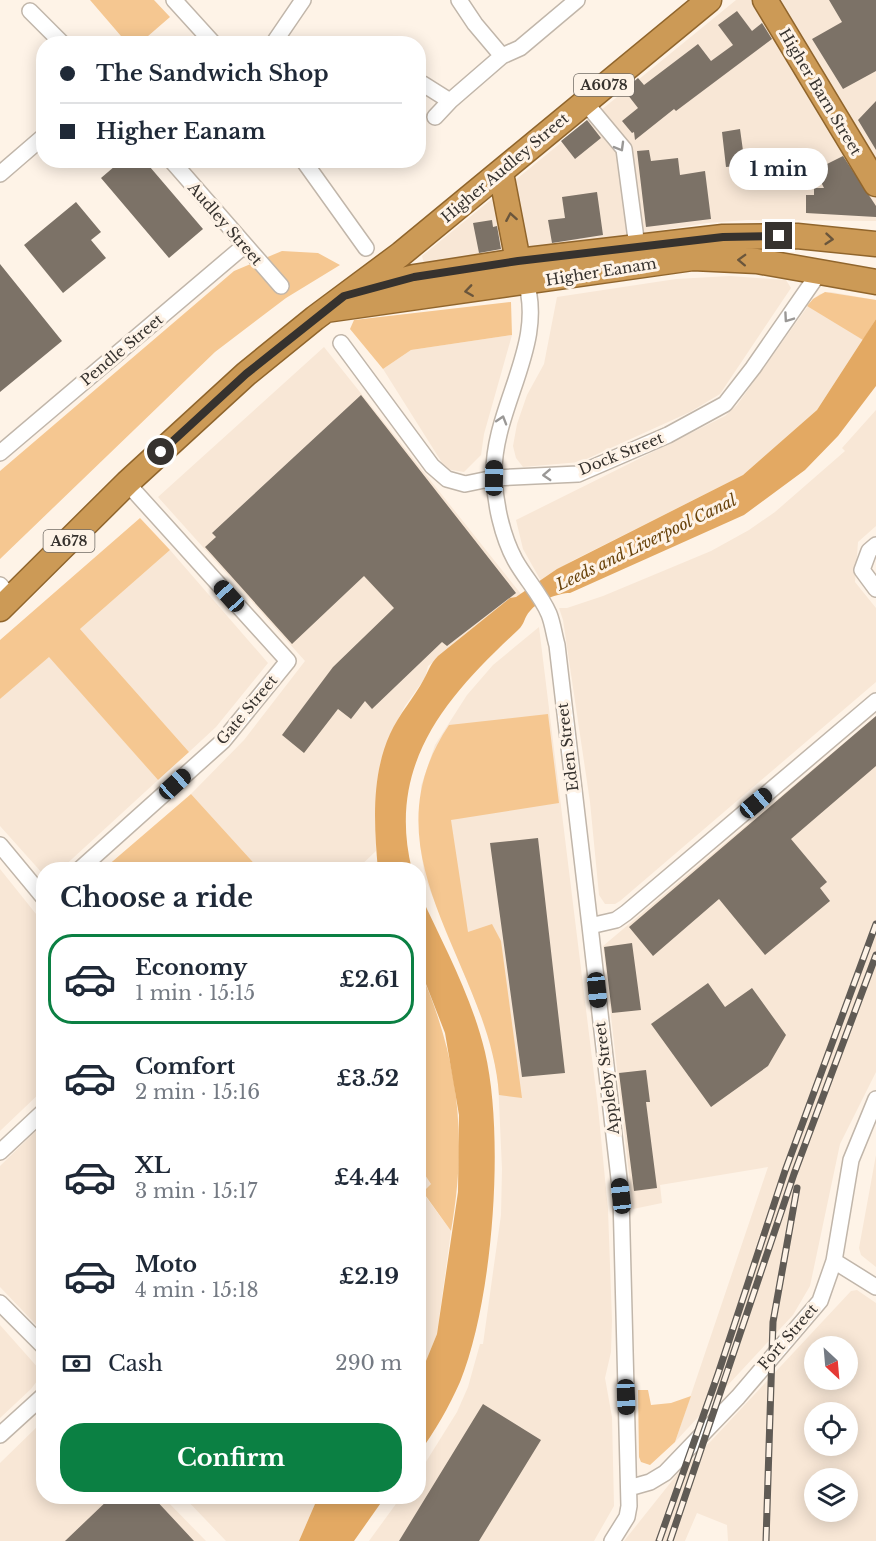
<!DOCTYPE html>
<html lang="en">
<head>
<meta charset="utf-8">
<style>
  body { margin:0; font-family:"Libre Baskerville",serif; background:#f6f6f7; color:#1f2937; height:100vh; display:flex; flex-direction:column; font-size:22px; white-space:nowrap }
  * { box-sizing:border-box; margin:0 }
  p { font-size:20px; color:#747a83 }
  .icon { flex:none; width:33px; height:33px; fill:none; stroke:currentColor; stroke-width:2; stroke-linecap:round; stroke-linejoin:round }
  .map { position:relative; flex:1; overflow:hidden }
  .panel { position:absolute; left:36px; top:862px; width:390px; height:642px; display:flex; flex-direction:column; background:#fff; border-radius:24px; box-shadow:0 3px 15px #0003 }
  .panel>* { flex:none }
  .banner { position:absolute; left:36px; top:36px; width:390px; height:132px; border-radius:24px; box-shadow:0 3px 15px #0003; display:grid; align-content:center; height:132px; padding:0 24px; background:#fff }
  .needle { width:39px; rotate:154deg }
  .buttons { position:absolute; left:804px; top:1336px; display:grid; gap:12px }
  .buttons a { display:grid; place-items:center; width:54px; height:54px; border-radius:50%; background:#fff; box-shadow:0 3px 15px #0003; font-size:30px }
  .end { position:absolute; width:27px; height:27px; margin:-14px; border:8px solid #36322e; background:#fff; box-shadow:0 0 0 3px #fff }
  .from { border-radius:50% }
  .bubble { position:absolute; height:42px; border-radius:21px; background:#fff; box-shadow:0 3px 15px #0003; font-size:20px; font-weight:700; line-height:42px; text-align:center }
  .car { position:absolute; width:18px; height:36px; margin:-18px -9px; border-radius:8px; box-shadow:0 0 4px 2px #0007; background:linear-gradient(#222 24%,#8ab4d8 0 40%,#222 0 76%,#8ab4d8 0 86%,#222 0) }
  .banner b { display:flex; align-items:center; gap:21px; height:57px; font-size:22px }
  .banner b+b { border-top:2px solid #e0e1e3 }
  .banner i { width:15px; height:15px; background:#1f2937 }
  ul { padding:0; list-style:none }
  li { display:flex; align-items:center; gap:18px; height:90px; margin:0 12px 9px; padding:0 12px; border:3px solid transparent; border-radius:24px }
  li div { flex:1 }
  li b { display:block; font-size:22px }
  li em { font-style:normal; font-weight:700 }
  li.selected { border-color:#0b8043 }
  li>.icon { width:54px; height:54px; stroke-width:1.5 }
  h2 { padding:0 24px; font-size:27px; line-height:72px }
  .pay { display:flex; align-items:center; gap:15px; height:66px; padding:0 24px; font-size:22px }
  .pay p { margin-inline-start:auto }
  .primary-button { display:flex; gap:12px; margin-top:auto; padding:12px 24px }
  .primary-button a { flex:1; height:69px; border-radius:24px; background:#0b8043; color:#fff; font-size:24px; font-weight:700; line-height:69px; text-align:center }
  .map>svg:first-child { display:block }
</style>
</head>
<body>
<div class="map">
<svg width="876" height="1541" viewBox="0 0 876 1541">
  <rect width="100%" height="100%" fill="#fef3e7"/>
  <path fill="#f8e7d6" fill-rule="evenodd" d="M736,0h140v221l-128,-1 -41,3 -282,44 -3,-11z
    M730,276l56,4 5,8 -71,106 -30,18 -110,50 -57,5 -7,-9 -3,-12 4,-22 10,-29 17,-31 13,-67 119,-18z
    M831,292l45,8v19l-59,91 -74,65 -171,86 -31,20 -18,-32 -7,-29 209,-104 12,-11 76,-106 7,-5z
    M512,335l-28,99 -3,21 -17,17 -18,-3 -63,-100 28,-19z
    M324,347l197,247 -93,72 -3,12 -20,28 -15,29 -10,29 -5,50 1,37 -20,19h-96l-69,-76 53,-54 61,-79 -147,-164z
    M876,410v116l-18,16 -3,40 21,26v74l-256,219 -5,3h-10l-6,-9 -9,-93 -27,-182 -4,-12h8l36,-12 108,-45 38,-21 26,-18 70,-61 -3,-3z
    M170,550l98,113 -52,64 -27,25 -109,-123z
    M539,627l59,480 10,103 4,110 -1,32 -6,26 7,39 2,89 -20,35h-225l32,-44h17l1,-24 38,-61 11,-25 12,-43h3l18,-129 1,-46 -4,-89 -8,-43 -65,-159 -5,-33 1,-59 14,-41 32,-50 26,-30z
    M49,656l109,124 -98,90h-16l-1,4 -43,-48v-127z
    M876,716v356l-36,72 -30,142 -17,29 -118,127 93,-275 -108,18 2,18 -29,6 -30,-263z
    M0,869l44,55 -1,166 -43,41z
    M43,1124v208l-43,-45v-121z
    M876,1155v112l-15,-12 -2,-7z
    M419,1166l12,18 -8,9 28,38 -14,103 -18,44z
    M857,1290l19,13v238h-148l-1,-16 -30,-12 -12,28h-61l55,-69 32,-31 140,-150zM814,1347h34v33h-34zM814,1413h34v33h-34zM814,1479h34v33h-34z
    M0,1325l40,45 -3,11 -6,8 -31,29z
    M43,1421l1,76h119l43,44h-206v-78z
    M184,1497h134l-19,44h-73z"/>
  <path fill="#f5c791" d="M90,0h64l16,17 -30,26h-13z
    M282,251l36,2 22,12 -54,33 -71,54 -215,207v-88l234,-200z
    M825,292l51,8v19l-13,21 -56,-34 6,-7z
    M511,302l1,33 -101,15 -28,19 -33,-40 4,-9z
    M140,518l30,32 -90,79 109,123 -31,28 -109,-123 -49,42v-59z
    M548,714l11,89 -108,17 17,112 24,-8 9,17 21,157 -23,-3c-9,-131 -138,-239 -50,-370z
    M191,794l69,76h-158l4,-3z
    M418,966c40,90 50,168 33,265l-28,-39 8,-8 -12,-18z
    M638,1390h10l3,15 20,-2 20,-7 -16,46 -25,23 -9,-3 -2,-5z"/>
  <path fill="#e3a963" d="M876,319v67l-38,50 -33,34 -61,45 -174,78c-12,0 -32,8 -40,18 -6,6 -5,13 -12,19 -72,67 -132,134 -106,240h-34c-4,-45 -7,-94 12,-136 9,-20 24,-36 34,-55 5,-9 6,-15 14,-23l72,-58 6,-1 41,-28 186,-94 74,-65z
    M419,892c24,52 53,105 66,160 20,85 8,249 -25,330 -11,25 -25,49 -41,71v-75l18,-44 21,-142 1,-77 -14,-82 -26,-67z
    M318,1497h67l-31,44h-55z"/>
  <path fill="#7c7267" d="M829,0h47v71l-33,18 -31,-50 30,-17z
    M737,11l15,20 10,-8 10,16 -96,72 -2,-2 -39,31 -1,-8 -2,1 -10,-12 16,-13 -14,-18 14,-12 6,7 54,-41 13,17 22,-16 -15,-20z
    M876,101v49l-18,-30z
    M587,120l14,18 -26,21 -14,-18z
    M740,129l5,36 -19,2 -4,-35z
    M649,150l2,11 27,-3 2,17 25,-4 6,48 -65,8 -9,-76z
    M843,156l33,50v11l-70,-4v-18h8v-7h10l-9,-18z
    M122,160h22l59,69 -34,29 -68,-80z
    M597,192l6,43 -51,8 -4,-23 17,-2 -3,-21z
    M76,202l25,30 -10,8 15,18 -43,35 -39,-48z
    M492,220l1,7 4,-1 4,23 -22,4 -6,-30z
    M0,264l62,77 -62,51z
    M361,395l155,198 -69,53 -5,-4 -70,67 -7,-8 -14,18 -13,-10 -34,44 -22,-18 51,-68 61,-59 -30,-32 -72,68 -87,-97 11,-10 -4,-4z
    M876,716v50l-85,73 36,43 -7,6 10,13 -65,54 -46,-56 -66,57 -24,-29z
    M538,838l27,235 -43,4 -32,-234z
    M632,943l9,67 -29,3 -8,-66z
    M708,983l17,24 27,-19 34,47 -18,31 -57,41 -60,-83z
    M646,1070l4,32h-4l11,86 -23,3 -15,-118z
    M483,1404l58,36 -62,101h-80z
    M111,1497h42l41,44h-129z"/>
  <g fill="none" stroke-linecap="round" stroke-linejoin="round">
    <g stroke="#c1b6aa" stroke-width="18">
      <path id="minor" d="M174,0l40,44
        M459,0l16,24 27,32
        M30,11l33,33
        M273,44l30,-44
        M423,84l27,17
        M584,101l40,48 14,105
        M435,117l15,-16 52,-45 18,-8 57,-48
        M171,160l110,126
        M303,160l63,88
        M0,174l44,-38
        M524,276c25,67 -32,131 -30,200 1,27 8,60 21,84 10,18 26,35 34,54 4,10 5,21 8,31l33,281
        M341,343l91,123 15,13 18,5 29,-6 84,-4 90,-39 57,-31 28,-36 68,-98
        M0,453l244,-207
        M876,545l-7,6 -7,19 14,19
        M0,585l12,14
        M0,845l44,53
        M79,870l144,-129 65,-80 -161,-178
        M0,1152l44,-41
        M834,1261l42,26
        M0,1303l44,44
        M0,1435l44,-40
        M629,1488l21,-6 15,-9 73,-76 82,-96 14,-40 17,-101 25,-61
        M612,1541l15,-24 2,-11 -8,-310 -31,-270 26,-6 10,-7 250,-212"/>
    </g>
    <g stroke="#90652c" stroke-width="27">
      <path id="trunk" d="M765,0l111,184
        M501,173l17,88
        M357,292l57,-15 104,-16 205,-24 74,-1 79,8
        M326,310l367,-52 64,3 119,21
        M0,609l127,-126 119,-109 69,-56 86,-64 308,-254"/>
    </g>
    <use href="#minor" stroke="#fff" stroke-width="15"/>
    <use href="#trunk" stroke="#cc9a56" stroke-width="24"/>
    <g stroke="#605b55" stroke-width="7">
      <path id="rail" d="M659,1541l59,-167 67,-203 91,-247
        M670,1541l124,-367 82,-219
        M766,1541l7,-219 24,-134"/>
    </g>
    <use href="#rail" stroke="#fef3e7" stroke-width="4.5" stroke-dasharray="14" stroke-linecap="butt"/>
  </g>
  <defs><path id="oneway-chevron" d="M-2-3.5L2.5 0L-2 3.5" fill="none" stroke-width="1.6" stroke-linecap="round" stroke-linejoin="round" transform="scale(1.5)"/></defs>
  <g stroke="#9a9896">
    <use href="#oneway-chevron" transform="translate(620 147) rotate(60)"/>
    <use href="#oneway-chevron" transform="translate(788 318) rotate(125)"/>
    <use href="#oneway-chevron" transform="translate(502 420) rotate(-73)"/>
    <use href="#oneway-chevron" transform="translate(547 475) rotate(177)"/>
  </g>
  <g stroke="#6a563c">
    <use href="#oneway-chevron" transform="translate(511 217) rotate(-100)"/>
    <use href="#oneway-chevron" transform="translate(829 239) rotate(5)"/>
    <use href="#oneway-chevron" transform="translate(742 260) rotate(-178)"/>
    <use href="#oneway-chevron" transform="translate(469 291) rotate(172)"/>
  </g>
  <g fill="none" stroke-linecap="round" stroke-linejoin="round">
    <path stroke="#36322e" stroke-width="8" d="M161,452l85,-78 98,-78 70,-19 104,-16 205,-24 56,-1"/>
  </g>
  <g text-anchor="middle" stroke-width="6" stroke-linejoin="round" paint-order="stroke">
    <g fill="#fef3e7" stroke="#726c66" stroke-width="1.5">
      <rect x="574" y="74" width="60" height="22" rx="4.5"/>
      <rect x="43.5" y="530" width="51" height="22" rx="4.5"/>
    </g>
    <g font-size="14" font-weight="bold" fill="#36322e">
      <text x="604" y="90">A6078</text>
      <text x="69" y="546">A678</text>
    </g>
    <g font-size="15" fill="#36322e" stroke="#fef3e7">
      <text transform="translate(820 92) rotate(59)" y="5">Higher Barn Street</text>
      <text transform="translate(505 168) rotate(-40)" y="5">Higher Audley Street</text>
      <text transform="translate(225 224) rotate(49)" y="5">Audley Street</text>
      <text transform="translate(601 272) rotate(-9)" y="5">Higher Eanam</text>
      <text transform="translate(122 350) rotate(-40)" y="5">Pendle Street</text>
      <text transform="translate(621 454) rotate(-22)" y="5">Dock Street</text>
      <text transform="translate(247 710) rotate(-50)" y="5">Gate Street</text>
      <text transform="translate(568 747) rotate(-97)" y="5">Eden Street</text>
      <text transform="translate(607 1078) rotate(-97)" y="5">Appleby Street</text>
      <text transform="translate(788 1337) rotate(-49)" y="5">Fort Street</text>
    </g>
    <g font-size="16" font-style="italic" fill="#6a440c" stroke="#fef3e7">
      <text transform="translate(646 542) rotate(-26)" y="6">Leeds and Liverpool Canal</text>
    </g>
  </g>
</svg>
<div class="buttons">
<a><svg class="needle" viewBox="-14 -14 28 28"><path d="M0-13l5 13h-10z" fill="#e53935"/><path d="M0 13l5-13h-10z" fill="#747a83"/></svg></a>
<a><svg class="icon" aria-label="locate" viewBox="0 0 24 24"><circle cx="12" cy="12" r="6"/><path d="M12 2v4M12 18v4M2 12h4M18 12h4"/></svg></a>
<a><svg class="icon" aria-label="layers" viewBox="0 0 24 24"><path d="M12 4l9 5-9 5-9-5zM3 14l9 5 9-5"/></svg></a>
</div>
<i class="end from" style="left:161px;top:452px"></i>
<i class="end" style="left:779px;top:236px"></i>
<div class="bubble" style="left:729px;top:148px;width:99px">1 min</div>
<i class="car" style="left:494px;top:478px;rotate:1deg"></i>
<i class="car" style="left:229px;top:596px;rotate:318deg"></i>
<i class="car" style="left:175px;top:784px;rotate:48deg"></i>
<i class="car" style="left:756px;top:803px;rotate:50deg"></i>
<i class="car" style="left:597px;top:990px;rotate:174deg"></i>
<i class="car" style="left:621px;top:1196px;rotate:353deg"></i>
<i class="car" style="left:626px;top:1397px;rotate:178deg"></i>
<div class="banner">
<b><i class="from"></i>The Sandwich Shop</b>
<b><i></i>Higher Eanam</b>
</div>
<section class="panel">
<h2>Choose a ride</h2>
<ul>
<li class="selected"><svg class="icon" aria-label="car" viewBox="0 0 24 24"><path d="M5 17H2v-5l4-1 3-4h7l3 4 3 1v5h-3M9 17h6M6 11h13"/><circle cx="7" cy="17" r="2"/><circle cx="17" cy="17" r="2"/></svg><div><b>Economy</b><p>1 min · 15:15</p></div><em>£2.61</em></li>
<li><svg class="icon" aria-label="car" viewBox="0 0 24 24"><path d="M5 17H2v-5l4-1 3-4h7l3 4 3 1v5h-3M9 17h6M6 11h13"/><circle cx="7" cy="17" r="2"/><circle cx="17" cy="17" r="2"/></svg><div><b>Comfort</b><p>2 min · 15:16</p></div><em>£3.52</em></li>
<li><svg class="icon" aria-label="car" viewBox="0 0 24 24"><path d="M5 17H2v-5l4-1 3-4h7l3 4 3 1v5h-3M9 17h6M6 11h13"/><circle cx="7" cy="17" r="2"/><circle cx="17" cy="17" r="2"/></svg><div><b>XL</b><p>3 min · 15:17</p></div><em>£4.44</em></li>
<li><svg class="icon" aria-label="car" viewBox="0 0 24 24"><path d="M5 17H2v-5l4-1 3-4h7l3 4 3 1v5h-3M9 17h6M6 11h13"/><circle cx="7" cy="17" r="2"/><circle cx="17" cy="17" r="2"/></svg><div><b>Moto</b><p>4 min · 15:18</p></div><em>£2.19</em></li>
</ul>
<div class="pay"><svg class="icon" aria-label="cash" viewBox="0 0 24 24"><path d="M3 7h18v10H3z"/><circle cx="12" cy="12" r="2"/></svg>Cash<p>290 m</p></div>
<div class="primary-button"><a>Confirm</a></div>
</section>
</div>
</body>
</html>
